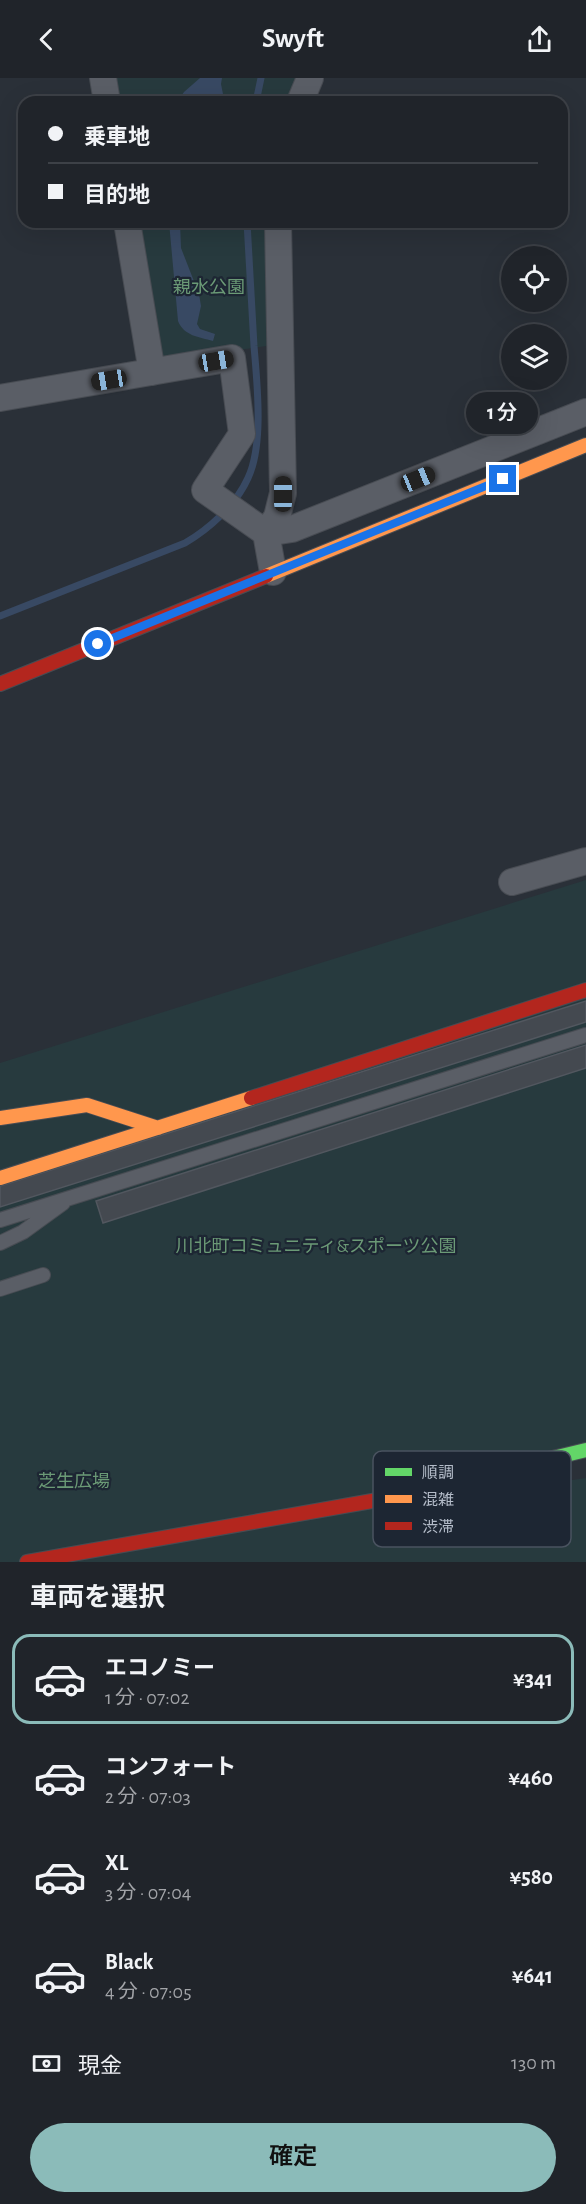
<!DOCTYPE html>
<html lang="ja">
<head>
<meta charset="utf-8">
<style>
  body { margin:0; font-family:"Alegreya Sans","Noto Sans JP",sans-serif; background:#2d3036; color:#f1f3f6; height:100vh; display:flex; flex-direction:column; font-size:22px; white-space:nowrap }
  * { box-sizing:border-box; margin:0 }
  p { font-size:20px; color:#a2a4a8 }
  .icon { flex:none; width:33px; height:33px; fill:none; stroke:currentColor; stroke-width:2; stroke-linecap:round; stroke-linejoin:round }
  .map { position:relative; height:1484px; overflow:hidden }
  .details { display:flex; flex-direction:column; background:#20242a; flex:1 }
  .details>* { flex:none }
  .hud { position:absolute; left:18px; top:18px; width:550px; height:132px; border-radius:18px; box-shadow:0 6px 24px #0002,0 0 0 2px #3d4147; display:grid; align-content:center; height:132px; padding:0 30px; background:#20242a }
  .controls { position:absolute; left:501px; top:168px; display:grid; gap:12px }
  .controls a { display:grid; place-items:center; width:66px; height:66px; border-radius:50%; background:#20242a; box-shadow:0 6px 24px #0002,0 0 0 2px #3d4147; font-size:30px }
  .end { position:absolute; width:27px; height:27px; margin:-14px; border:8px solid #1a73e8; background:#fff; box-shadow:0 0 0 3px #fff }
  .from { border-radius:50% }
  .bubble { position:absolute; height:42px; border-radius:21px; background:#20242a; box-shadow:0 6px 24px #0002,0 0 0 2px #3d4147; font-size:20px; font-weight:600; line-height:42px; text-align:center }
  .car { position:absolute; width:18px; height:36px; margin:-18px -9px; border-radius:8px; box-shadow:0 0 4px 2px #0007; background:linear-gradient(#222 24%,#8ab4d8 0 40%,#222 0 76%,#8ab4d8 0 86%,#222 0) }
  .hud b { display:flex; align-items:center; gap:21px; height:57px; font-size:22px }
  .hud b+b { border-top:2px solid #3d4147 }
  .hud i { width:15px; height:15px; background:#f1f3f6 }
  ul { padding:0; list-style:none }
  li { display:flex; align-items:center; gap:18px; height:90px; margin:0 12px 9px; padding:0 18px; border:3px solid transparent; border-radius:18px }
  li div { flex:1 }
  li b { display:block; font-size:22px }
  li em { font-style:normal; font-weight:600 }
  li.active { border-color:#8bbbb9 }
  li>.icon { width:54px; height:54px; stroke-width:1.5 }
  h2 { padding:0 30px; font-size:27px; line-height:72px }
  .pay { display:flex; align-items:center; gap:15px; height:66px; padding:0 30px; font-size:22px }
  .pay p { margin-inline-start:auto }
  .primary-button { display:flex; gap:12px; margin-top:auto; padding:12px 30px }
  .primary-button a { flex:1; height:69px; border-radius:36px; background:#8bbbb9; color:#111; font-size:24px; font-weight:600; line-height:69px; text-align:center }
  header { display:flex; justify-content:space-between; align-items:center; height:78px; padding:0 30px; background:#20242a; font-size:27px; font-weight:600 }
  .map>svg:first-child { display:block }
</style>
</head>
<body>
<header><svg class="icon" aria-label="back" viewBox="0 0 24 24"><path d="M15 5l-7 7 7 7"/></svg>Swyft<svg class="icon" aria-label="share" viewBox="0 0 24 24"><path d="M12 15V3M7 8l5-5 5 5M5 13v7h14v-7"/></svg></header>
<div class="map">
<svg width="586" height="1484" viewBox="0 0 586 1484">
  <rect width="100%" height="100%" fill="#2a3038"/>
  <path fill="#273a3e" d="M114,0h184l-10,24h-170z
    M136,144h130l7,123 -112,16z
    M586,802v578l-182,46 182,-26v84h-586v-499z"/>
  <path fill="#384963" d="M200,0h22l-1,6 2,10 -4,8h-42l7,-10z
    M169,144h11l1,26 18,46 2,12 -4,18 3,5 15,5 -2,7c-14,-4 -29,-5 -35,-20z"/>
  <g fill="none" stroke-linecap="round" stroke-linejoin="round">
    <path stroke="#384963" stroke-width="7" d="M256,24l5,-24
      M0,538l185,-73c24,-14 51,-38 63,-65 16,-34 9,-95 6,-132 -2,-41 -5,-83 -7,-124"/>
  </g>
  <path fill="#444950" stroke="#52575f" stroke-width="1.5" d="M586,923v21l-586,185v-21z
    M586,967v23l-483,155 -7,-22z"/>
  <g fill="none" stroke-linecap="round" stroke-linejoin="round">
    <g stroke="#484c53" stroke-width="16">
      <path id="lane" d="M0,1142l586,-185
        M0,1165l23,-11 40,-29
        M0,1211l43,-14"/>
    </g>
    <g stroke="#484c53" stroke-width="28">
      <path id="street" d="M103,0l4,24
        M300,24l10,-24
        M127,144l25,150
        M0,320l232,-40 10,76 -37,56 61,43 7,39
        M266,455l26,-4 294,-117
        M266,455l11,-16 6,-24 -5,-271
        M512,804l74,-21"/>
    </g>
    <g stroke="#484c53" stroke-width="16">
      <path id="fast" d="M466,1401l120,-29"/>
    </g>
    <g stroke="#484c53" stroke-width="16">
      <path id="slow" d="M266,498l320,-131
        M0,1040l87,-13 71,23
        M0,1100l251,-80"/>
    </g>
    <g stroke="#484c53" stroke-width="16">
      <path id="jam" d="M0,606l266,-108
        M251,1020l335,-108
        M27,1484l362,-64 77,-19"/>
    </g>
    <use href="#lane" stroke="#5a5e66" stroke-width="14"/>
    <use href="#street" stroke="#5a5e66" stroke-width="26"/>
    <use href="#fast" stroke="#63d668" stroke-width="14"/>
    <use href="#slow" stroke="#ff974d" stroke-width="14"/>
    <use href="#jam" stroke="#b3261e" stroke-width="14"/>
  </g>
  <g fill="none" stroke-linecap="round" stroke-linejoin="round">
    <path stroke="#1a73e8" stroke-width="8" d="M98,566l405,-165"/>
  </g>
  <g text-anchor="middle" stroke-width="4.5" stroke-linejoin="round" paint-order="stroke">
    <g font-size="18" fill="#6b9a76" stroke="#1d2633">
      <text x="209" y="215">親水公園</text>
      <text x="316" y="1174">川北町コミュニティ&amp;スポーツ公園</text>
      <text x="74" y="1409">芝生広場</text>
    </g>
  </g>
  <rect x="373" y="1373" width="198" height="96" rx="9" fill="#1d2633" stroke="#4a5360" stroke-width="1.5"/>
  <rect x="385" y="1390" width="27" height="8" fill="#63d668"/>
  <rect x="385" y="1417" width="27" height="8" fill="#ff974d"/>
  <rect x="385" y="1444" width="27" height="8" fill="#b3261e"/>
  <g font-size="16" fill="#b4bcc9">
    <text x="422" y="1400">順調</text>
    <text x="422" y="1427">混雑</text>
    <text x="422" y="1454">渋滞</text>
  </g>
</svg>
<div class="controls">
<a><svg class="icon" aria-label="locate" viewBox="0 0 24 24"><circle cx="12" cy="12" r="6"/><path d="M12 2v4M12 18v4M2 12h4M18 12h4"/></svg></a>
<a><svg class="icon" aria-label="layers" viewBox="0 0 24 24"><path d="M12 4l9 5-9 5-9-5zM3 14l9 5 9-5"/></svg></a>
</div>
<i class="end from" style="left:98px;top:566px"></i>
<i class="end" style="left:503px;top:401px"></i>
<div class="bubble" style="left:466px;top:314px;width:72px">1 分</div>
<i class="car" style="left:216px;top:283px;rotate:80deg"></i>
<i class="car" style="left:109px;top:302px;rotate:261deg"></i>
<i class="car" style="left:418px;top:401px;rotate:68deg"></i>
<i class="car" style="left:283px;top:416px;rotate:0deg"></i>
<div class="hud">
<b><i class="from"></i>乗車地</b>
<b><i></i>目的地</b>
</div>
</div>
<section class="details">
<h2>車両を選択</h2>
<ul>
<li class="active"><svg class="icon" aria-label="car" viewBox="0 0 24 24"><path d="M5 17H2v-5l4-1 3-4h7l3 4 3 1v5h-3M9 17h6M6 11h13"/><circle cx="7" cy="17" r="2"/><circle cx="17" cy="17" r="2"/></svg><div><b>エコノミー</b><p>1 分 · 07:02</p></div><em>¥341</em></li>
<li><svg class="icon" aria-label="car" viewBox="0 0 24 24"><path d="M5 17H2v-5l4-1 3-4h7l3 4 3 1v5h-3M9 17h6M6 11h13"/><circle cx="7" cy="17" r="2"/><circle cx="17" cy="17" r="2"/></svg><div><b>コンフォート</b><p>2 分 · 07:03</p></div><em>¥460</em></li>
<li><svg class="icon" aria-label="car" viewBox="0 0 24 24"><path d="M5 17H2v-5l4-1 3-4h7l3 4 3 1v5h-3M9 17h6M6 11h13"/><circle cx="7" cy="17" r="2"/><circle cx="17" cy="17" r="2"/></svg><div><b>XL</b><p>3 分 · 07:04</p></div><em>¥580</em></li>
<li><svg class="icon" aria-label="car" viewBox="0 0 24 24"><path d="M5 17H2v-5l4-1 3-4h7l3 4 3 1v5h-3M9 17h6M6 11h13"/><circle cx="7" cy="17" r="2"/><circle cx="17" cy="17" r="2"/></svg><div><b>Black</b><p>4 分 · 07:05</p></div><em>¥641</em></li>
</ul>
<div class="pay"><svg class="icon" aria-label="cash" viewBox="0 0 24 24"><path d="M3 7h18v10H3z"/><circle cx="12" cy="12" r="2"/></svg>現金<p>130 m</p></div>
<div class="primary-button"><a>確定</a></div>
</section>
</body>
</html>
